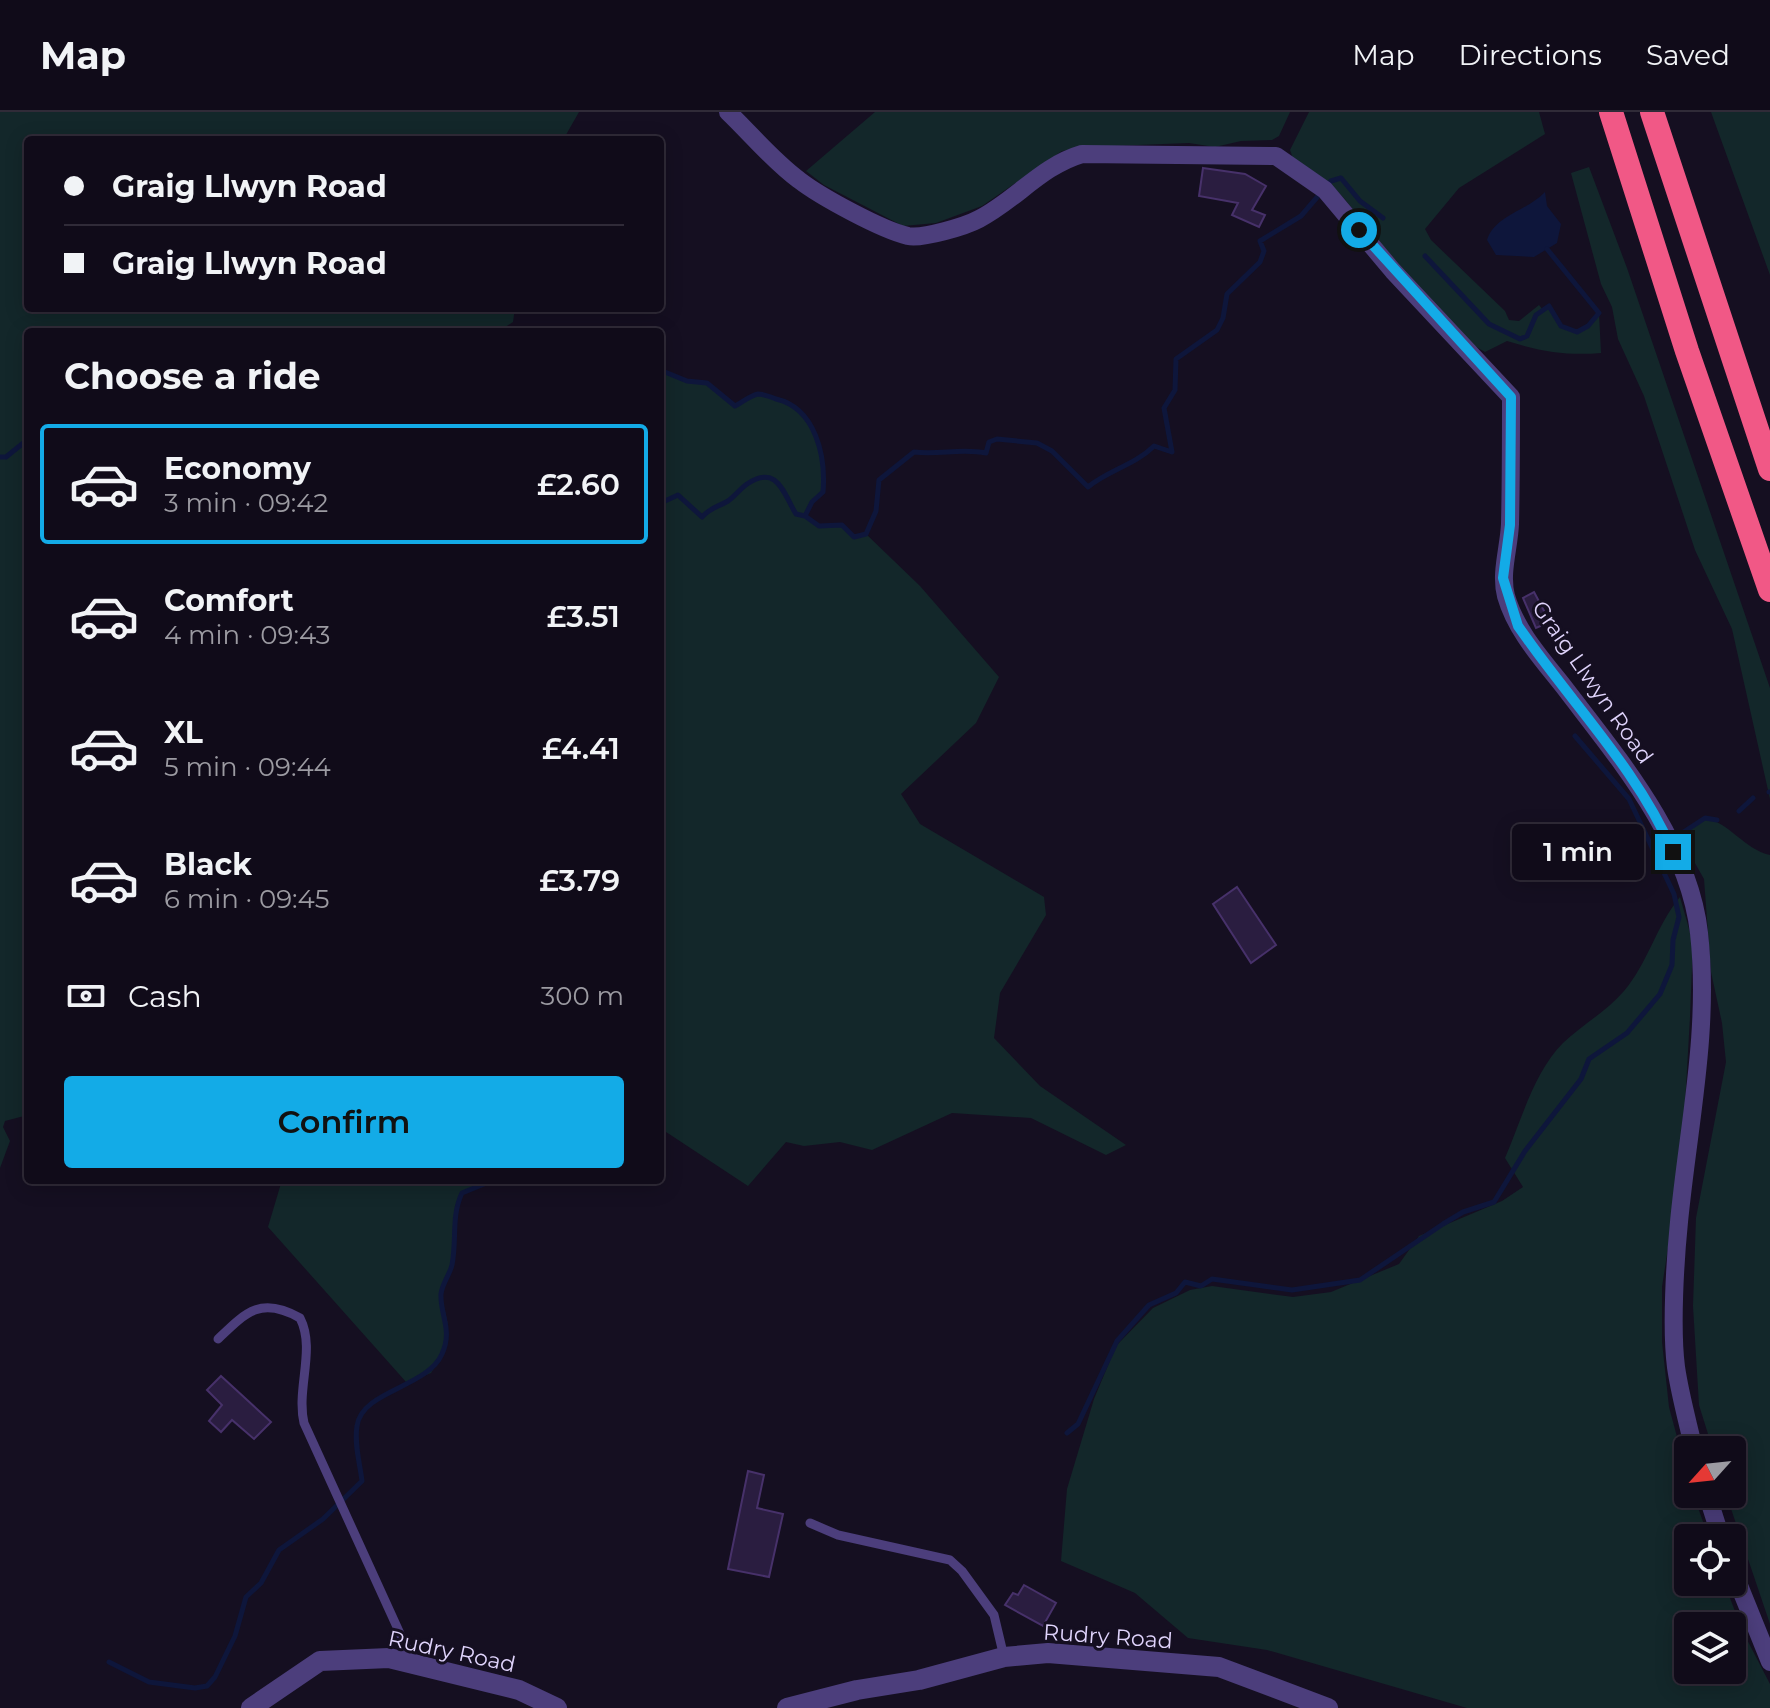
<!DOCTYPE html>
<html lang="en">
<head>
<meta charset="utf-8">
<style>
  body { margin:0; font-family:Montserrat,sans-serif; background:#191422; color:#f1f3f6; height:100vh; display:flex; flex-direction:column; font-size:30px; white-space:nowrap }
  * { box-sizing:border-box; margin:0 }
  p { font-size:26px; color:#9c9ba2 }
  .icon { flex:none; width:44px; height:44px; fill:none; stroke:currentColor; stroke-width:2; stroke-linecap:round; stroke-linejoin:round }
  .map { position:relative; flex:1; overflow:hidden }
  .details { position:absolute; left:24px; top:216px; width:640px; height:856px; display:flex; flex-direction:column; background:#100b19; border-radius:8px; box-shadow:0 4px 20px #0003,0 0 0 2px #302b38 }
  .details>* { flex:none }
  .banner { position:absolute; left:24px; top:24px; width:640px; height:176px; border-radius:8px; box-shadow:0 4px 20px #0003,0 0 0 2px #302b38; display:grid; align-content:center; height:176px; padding:0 40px; background:#100b19 }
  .needle { width:52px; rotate:243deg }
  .controls { position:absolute; left:1674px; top:1324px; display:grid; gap:16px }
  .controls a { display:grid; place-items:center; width:72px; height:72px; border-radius:8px; background:#100b19; box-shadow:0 4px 20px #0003,0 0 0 2px #302b38; font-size:40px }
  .end { position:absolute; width:36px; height:36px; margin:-18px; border:10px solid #13abe7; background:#111; box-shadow:0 0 0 4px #111 }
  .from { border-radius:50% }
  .bubble { position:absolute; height:56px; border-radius:8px; background:#100b19; box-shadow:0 4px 20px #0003,0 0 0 2px #302b38; font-size:26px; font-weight:600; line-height:56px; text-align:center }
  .banner b { display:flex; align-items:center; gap:28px; height:76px; font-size:30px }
  .banner b+b { border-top:2px solid #302b38 }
  .banner i { width:20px; height:20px; background:#f1f3f6 }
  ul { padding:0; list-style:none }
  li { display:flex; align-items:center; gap:24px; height:120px; margin:0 16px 12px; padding:0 24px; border:4px solid transparent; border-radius:8px }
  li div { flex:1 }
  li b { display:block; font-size:30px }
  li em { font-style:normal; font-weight:600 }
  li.on { border-color:#13abe7 }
  li>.icon { width:72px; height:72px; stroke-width:1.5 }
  h2 { padding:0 40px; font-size:36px; line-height:96px }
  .pay { display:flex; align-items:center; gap:20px; height:88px; padding:0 40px; font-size:30px }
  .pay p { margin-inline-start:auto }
  .button { display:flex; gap:16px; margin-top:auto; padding:16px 40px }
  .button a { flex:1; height:92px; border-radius:8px; background:#13abe7; color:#111; font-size:32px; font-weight:600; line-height:92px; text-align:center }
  header { display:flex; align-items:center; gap:48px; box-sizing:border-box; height:112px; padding:0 40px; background:#100b19; border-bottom:2px solid #302b38 }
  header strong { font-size:38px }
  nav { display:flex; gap:44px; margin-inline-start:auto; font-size:28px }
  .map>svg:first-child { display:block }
</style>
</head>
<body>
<header>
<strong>Map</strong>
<nav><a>Map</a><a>Directions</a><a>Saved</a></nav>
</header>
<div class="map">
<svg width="1770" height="1596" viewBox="0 0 1770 1596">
  <rect width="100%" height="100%" fill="#150f21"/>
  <path fill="#13272a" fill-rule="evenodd" d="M0,0h579l-16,28h-535v168h487l-2,14 -16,10h-469v783l-23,6 -2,6 7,14 -10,27z
    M875,0h415l-11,24 -7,4 -31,1 -26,6 -26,-4 -102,4 -25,4 -80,55 -46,17 -33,3 -79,-41 -18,-14z
    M1309,0h230l6,22 -86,54 -34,41 6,11 74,71 4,9 10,1 20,-16 4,5 6,-4 12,20 16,6 11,-6 11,-13 2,40c-34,3 -62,-2 -94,-12l-22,11c-29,-18 -64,-33 -83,-62 -34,-51 -47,-101 -108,-129l-4,-11z
    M1711,0h59v163z
    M1589,55l38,101 143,420v111l-38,-170 -37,-79 -51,-154 -26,-57 -6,-32 -11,-23 -30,-111z
    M660,258l27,11 20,2 28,23c6,-3 16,-11 23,-12 5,0 13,3 18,5 40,8 50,58 47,93l-11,10 -7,14c10,13 23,10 37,9l12,12 12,-3 54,52 79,91 -23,46 -75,71 19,30 124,73 2,18 -46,78 -6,45 46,48 86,59 -20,10 -75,-37 -79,-5 -80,37 -32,-8 -36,4 -18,-4 -38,44 -88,-58z
    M1705,706c25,5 39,31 65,37v769l-44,-130h6v-44h-19l-14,-45 -6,-99 3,-88 30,-156 -4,-39 -11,-51 -7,-93 -25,-44z
    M1680,785l13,46 -3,74 -8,140 -20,130v55l7,65 19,71v16h5l16,44h-21v44h36l18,48 28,54v24h-303l-200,-58 -79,-12 -53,-45 -74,-32 6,-72 27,-90 22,-53 37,-38 37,-18 22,-4 81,11 38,-5 68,-28 20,-28 83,-35 21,-14 -18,-29c16,-37 29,-86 58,-115 19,-18 44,-32 61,-52 24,-28 32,-65 56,-94zM1688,1514h44v44h-44z
    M282,1068h204l-2,4 -22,9 -7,13 -3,59 -11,28 7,32 -4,27 -13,21 -24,10 -139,-156z"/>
  <path fill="#0e163b" d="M1545,80l2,14 14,18 -4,19 -23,14 -38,-2 -9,-15c8,-25 40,-29 58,-48z"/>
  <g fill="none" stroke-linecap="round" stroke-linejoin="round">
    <path stroke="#0e163b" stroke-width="5" d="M1425,144l64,68 31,15 7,-3 9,-21 13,-9 12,20 16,6 11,-6 11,-13 -52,-64
      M421,220l4,-3 8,3
      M660,258l27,11 20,2 28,23c6,-3 16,-11 23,-12 5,0 13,3 18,5 40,9 50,58 47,93l-11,10 -7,14 14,10 23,-1 12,12 12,-3 10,-23 3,-31 35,-28c25,3 48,-4 72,1l3,-11 8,-3 40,4 15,8 36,36c21,-17 47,-22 66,-41l18,6 -8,-44 11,-18 1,-31 41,-29 6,-12 4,-24 33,-32 4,-11 -4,-10 41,-25 30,-35 10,-3 19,23 23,17
      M0,345h6l21,-17 1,-5
      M660,385l5,4 13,-6 24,22c9,-10 16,-10 26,-16 7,-5 12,-12 19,-17 31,-21 37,11 49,30l9,2
      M1769,680h1
      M1739,699l14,-13
      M1679,723l26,-17 12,2
      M1067,1321l11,-9 39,-83 32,-36 27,-12 9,-11 16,4 11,-7 80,11 68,-10 83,-56 20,-12 31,-10 31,-51 56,-72 8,-20 38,-26 33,-39 12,-29 1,-25 6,-23 -5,-23 -45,-95 -54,-63
      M109,1550l40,20 46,6 12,-2 8,-9 20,-41 11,-39 15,-14 18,-33 44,-31 39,-38c-2,-17 -8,-37 -5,-55 5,-36 70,-38 85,-72 11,-24 -2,-39 -1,-60 1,-10 9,-20 11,-29 5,-25 -1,-49 10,-72l22,-9 2,-4"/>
  </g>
  <path fill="#2a1d40" stroke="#47316a" stroke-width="2" d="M1203,56l42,6 21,12 -14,24 13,5 -6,12 -27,-12 6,-12 -39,-7z
    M1534,480l16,30 -14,6 -13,-30z
    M1237,775l39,58 -25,18 -38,-59z
    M221,1264l50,46 -17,17 -22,-19 -11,12 -12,-11 13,-16 -15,-15z
    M748,1359l16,4 -7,33 26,6 -14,63 -41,-8z
    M1024,1473l32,18 -13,23 -38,-21 8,-12 5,2z"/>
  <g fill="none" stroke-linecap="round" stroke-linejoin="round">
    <path stroke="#4c3e7c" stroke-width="9" d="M218,1227c28,-27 43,-43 82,-21 16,31 -4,71 4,105l109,239
      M810,1411l28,12 112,25 12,11 32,44 10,42"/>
    <path stroke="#4c3e7c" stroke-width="18" d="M728,0c23,22 45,49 71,68 22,17 83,50 109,56 15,3 58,-10 71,-17 37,-19 62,-53 103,-65l194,2 49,34 68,81 118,126c0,42 0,85 -1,127 -1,24 -10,49 -4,72 10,35 36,63 58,91 54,71 125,154 135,246 11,97 -11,194 -20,289 -4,40 -8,106 -3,145 4,28 12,56 18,83
      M1707,1382l14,44
      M1732,1456l38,94"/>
    <path stroke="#4c3e7c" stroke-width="20" d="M251,1596l69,-47 69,-3 130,32 38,18
      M787,1596l70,-18 62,-10 85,-23 44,-4 171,14 109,41"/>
    <path stroke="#f15886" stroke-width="24" d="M1611,0l76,239 83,239
      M1652,0l118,357"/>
  </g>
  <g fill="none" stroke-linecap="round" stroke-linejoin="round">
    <path stroke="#13abe7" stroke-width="10" d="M1359,118l152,167 -1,128 -7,53 15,48 10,14c50,70 111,133 145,212"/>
  </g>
  <g text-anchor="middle" stroke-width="6" stroke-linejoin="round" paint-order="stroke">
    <g font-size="22" fill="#dfd3fb" stroke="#150f21">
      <text transform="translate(1593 570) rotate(55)" y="8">Graig Llwyn Road</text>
      <text transform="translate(1108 1524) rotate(4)" y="8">Rudry Road</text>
      <text transform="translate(452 1539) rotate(12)" y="8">Rudry Road</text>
    </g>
  </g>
</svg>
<div class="controls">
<a><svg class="needle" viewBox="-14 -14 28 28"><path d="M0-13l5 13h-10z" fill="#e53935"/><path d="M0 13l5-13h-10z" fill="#9c9ba2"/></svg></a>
<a><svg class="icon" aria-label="locate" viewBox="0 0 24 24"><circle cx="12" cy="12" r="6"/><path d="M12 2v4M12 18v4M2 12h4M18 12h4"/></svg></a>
<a><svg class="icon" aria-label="layers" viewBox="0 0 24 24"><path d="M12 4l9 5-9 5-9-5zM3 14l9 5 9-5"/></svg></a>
</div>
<i class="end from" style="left:1359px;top:118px"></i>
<i class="end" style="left:1673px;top:740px"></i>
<div class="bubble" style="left:1512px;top:712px;width:132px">1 min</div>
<div class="banner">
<b><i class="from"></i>Graig Llwyn Road</b>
<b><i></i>Graig Llwyn Road</b>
</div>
<section class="details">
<h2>Choose a ride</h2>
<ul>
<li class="on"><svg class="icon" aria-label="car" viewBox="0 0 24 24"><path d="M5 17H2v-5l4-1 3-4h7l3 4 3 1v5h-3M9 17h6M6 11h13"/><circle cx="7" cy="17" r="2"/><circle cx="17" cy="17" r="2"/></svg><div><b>Economy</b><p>3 min · 09:42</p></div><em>£2.60</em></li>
<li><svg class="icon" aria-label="car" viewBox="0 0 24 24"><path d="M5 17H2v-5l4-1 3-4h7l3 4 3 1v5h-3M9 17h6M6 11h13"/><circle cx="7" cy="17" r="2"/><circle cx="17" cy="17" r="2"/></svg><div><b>Comfort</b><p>4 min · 09:43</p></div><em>£3.51</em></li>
<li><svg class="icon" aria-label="car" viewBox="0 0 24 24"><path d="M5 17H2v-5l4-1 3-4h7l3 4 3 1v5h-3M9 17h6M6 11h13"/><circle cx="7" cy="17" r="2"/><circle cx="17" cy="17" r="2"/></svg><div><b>XL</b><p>5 min · 09:44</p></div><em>£4.41</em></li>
<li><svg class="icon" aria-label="car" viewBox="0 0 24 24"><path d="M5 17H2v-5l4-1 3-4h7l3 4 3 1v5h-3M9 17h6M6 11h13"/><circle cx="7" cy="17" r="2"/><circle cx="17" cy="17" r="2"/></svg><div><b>Black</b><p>6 min · 09:45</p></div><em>£3.79</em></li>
</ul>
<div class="pay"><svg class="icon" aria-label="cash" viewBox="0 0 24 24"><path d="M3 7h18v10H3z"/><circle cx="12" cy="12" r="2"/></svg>Cash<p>300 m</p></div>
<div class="button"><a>Confirm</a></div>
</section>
</div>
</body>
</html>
